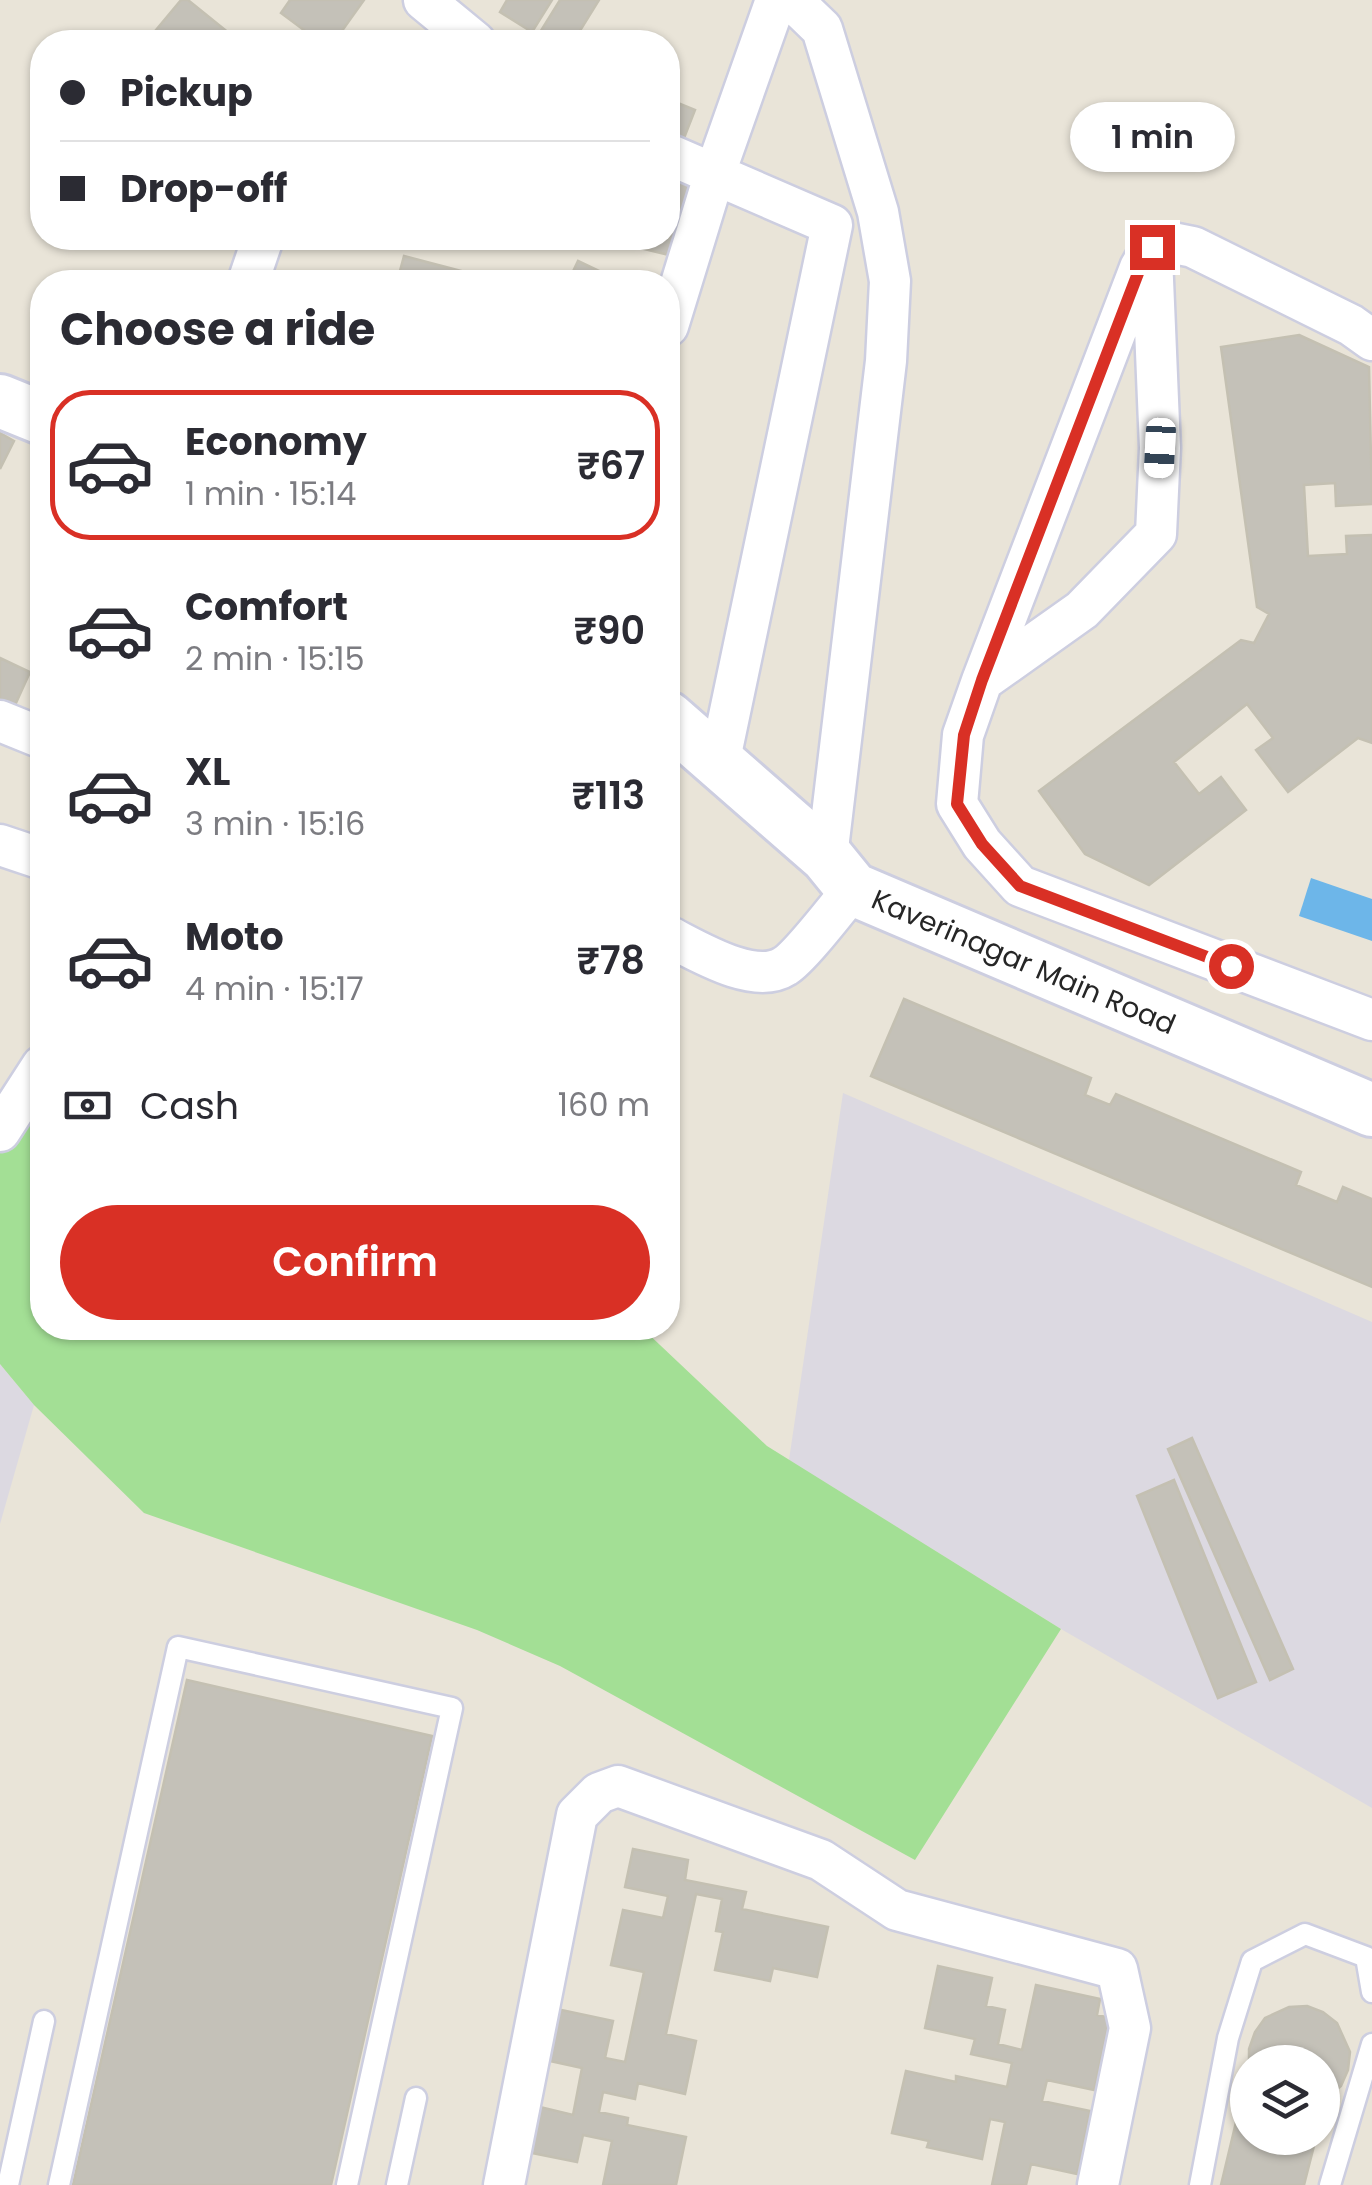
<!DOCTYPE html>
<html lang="en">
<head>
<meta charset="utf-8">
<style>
  body { margin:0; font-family:Poppins,sans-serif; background:#f2f2f3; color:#2b2b33; height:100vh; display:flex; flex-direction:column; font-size:38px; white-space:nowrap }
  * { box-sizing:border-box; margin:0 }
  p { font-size:32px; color:#7c7c81 }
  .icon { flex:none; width:55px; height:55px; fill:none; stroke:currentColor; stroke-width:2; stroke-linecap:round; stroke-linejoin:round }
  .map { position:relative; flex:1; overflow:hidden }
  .details { position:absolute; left:30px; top:270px; width:650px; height:1070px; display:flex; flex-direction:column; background:#fff; border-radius:40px; box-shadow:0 2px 8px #0004 }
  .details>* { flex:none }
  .banner { position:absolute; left:30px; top:30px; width:650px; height:220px; border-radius:40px; box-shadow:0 2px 8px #0004; display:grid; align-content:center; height:220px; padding:0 30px; background:#fff }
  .tools { position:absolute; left:1230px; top:2045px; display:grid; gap:20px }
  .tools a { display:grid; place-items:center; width:110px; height:110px; border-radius:50%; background:#fff; box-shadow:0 2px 8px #0004; font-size:50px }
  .end { position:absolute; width:45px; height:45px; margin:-22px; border:12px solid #d93025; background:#fff; box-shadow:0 0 0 5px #fff }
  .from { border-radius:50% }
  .bubble { position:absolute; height:70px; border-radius:35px; background:#fff; box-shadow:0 2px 8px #0004; font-size:32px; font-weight:600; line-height:70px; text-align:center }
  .car { position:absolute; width:30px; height:60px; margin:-30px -15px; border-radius:12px; box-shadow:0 0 8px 2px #0007; background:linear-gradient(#fff 24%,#345 0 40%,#fff 0 76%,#345 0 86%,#fff 0) }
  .banner b { display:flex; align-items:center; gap:35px; height:95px; font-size:38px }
  .banner b+b { border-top:2px solid #e1e1e2 }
  .banner i { width:25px; height:25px; background:#2b2b33 }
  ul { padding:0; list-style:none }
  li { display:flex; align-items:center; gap:30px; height:150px; margin:0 20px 15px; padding:0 10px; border:5px solid transparent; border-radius:40px }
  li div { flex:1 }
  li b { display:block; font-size:38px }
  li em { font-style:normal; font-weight:600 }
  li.selected { border-color:#d93025 }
  li>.icon { width:90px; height:90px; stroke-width:1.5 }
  h2 { padding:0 30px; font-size:45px; line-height:120px }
  .pay { display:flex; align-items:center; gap:25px; height:110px; padding:0 30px; font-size:38px }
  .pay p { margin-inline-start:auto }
  .cta { display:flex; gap:20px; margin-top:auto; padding:20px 30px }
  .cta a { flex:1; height:115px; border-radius:60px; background:#d93025; color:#fff; font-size:40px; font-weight:600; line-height:115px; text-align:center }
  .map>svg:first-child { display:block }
</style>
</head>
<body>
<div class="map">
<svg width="1372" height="2185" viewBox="0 0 1372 2185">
  <rect width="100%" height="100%" fill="#e9e4d8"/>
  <path fill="#dcd9e1" d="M843,1093l529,229v486l-311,-179 -272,-169z
    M0,1364l34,41 -34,119z"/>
  <path fill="#a3df95" d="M42,1099v229h600l125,118 294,183 -146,231 -355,-194 -83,-36 -333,-117 -110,-108 -34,-41v-213z"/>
  <path fill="#6db6e9" d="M1311,878l61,21v42l-73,-25z"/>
  <path fill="#c4c1b8" stroke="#c4c0b2" stroke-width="2.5" d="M181,0h7l52,42h-94z
    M290,0h74l-30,42h-14l-39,-29z
    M507,0h45l-20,32 -32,-20z
    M560,0h39l-26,42h-39z
    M668,99l27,11 -16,41 -11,-4z
    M668,179l27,7 -18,71 -78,-19h69z
    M404,256l72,19 -2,7h-77z
    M578,261l44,21h-54z
    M1299,335l70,32 3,137 -36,2 -1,-23 -31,2 4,71 39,-2 -1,-18 26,-1v208l-14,-5 -70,54 -32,-42 17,-12 -26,-34 -73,58 25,32 22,-17 25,33 -97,75 -64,-31 -46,-63 202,-151 13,3 15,-29 -12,-7 -36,-260z
    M0,433l14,8 -14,28z
    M0,658l30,14 -19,42 -11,-6z
    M904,999l187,79 -6,17 25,10 6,-11 185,78 -5,13 41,17 6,-15 29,12v88l-501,-211z
    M1192,1438l101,231 -23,11 -102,-231z
    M1174,1480l82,202 -38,16 -81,-202z
    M187,1680l245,56 -101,449h-258z
    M633,1849l55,11 -3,20 61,12 -4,17 86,18 -11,50 -44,-9 -3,13 -55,-11 8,-38 -7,-1 6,-32 -26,-5 -30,140 30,7 -11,53 -47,-11 -3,16 -32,-7 -4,20 29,6 -1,7 59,12 -10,48h-73l9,-44 -29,-6 -6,27 -50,-10 9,-46 37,9 9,-47 -41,-9 11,-51 61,13 -8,37 20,4 19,-90 -33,-7 12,-55 40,8 5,-22 -43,-9z
    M938,1966l54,12 -6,28 19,4 -7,34 24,6 14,-65 64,14 -3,16 13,3 -16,72 -47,-10 -5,21 48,10 -13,63 -46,-10 -5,21h-34l13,-63 -15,-3 -8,40 -55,-12 2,-6 -37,-8 14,-62 50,11v-6l51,11 5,-24 -41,-9 4,-15 -50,-11z
    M1307,2006l16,6 14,11 13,29 -2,18 -7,16 -19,16v-40h-73v-13l6,-17 10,-14 24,-11z
    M1248,2072v66h68l-12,47h-83z"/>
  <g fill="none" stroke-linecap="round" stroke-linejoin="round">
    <g stroke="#cdcee0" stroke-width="25">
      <path id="service" d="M8,2185l36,-164
        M59,2185l119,-538 274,61 -105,477
        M397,2185l19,-87
        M1200,2185l28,-147 24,-77 53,-27 61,23 6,35
        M1330,2185l42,-141"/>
    </g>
    <g stroke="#cdcee0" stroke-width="45">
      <path id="minor" d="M424,0l51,42
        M792,0l30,29 56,183 12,69 -4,80 -59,496
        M668,154l164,71 -113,539
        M248,282l15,-44
        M668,326l47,-153 61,-173
        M1372,340l-21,-15 -158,-78 -20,-4 -21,4 -12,21 -158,413 -19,54 -6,69 25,40 38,42 352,134
        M982,681l100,-71 74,-76 4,-86 -8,-192
        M0,721l42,17
        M0,845l42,14
        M668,936c28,14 86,50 117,30 15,-9 54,-60 68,-77
        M0,1131l42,-65
        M504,2185l73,-370 22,-22 19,-7 203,74 76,50 220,59 13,59 -32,157"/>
    </g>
    <g stroke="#cdcee0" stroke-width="58">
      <g id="tertiary">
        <path d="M0,401l42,17"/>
        <path id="s1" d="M668,718l159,139 26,32 519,221"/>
      </g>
    </g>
    <use href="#service" stroke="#fff" stroke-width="20"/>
    <use href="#minor" stroke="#fff" stroke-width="40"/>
    <use href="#tertiary" stroke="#fff" stroke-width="52"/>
  </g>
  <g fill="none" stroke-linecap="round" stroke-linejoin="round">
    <path stroke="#d93025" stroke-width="12" d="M1152,247l-12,21 -158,412 -18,55 -7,69 25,40 38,42 211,80"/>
  </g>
  <g text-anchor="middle" stroke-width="8" stroke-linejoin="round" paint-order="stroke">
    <g font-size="28" fill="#262626" stroke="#fff">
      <text dy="10" stroke="none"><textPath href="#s1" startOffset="438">Kaverinagar Main Road</textPath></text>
    </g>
  </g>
</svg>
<div class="tools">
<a><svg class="icon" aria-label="layers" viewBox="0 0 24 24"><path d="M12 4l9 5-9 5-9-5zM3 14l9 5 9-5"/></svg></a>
</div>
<i class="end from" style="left:1231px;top:966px"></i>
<i class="end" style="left:1152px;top:247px"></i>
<div class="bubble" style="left:1070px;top:102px;width:165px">1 min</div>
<i class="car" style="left:1160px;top:448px;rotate:183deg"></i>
<div class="banner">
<b><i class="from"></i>Pickup</b>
<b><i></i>Drop-off</b>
</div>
<section class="details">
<h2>Choose a ride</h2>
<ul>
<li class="selected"><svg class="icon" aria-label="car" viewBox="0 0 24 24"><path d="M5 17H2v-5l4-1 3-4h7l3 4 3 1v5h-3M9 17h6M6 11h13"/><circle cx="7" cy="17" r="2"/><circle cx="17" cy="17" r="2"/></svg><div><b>Economy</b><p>1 min · 15:14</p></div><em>₹67</em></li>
<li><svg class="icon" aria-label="car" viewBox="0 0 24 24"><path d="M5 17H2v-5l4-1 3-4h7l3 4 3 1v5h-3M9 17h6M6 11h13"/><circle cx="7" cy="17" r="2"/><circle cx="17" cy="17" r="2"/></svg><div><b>Comfort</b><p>2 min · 15:15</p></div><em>₹90</em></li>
<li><svg class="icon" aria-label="car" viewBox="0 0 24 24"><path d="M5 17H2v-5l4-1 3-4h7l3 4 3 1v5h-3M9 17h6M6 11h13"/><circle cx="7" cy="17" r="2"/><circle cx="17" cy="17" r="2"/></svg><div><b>XL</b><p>3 min · 15:16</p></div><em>₹113</em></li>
<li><svg class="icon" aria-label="car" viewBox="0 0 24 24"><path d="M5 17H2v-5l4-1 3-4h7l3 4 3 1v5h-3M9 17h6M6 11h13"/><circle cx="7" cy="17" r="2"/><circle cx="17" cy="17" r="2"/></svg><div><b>Moto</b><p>4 min · 15:17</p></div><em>₹78</em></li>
</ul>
<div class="pay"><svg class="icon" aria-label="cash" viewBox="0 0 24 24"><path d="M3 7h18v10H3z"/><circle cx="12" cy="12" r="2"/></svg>Cash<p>160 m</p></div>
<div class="cta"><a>Confirm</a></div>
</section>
</div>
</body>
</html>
